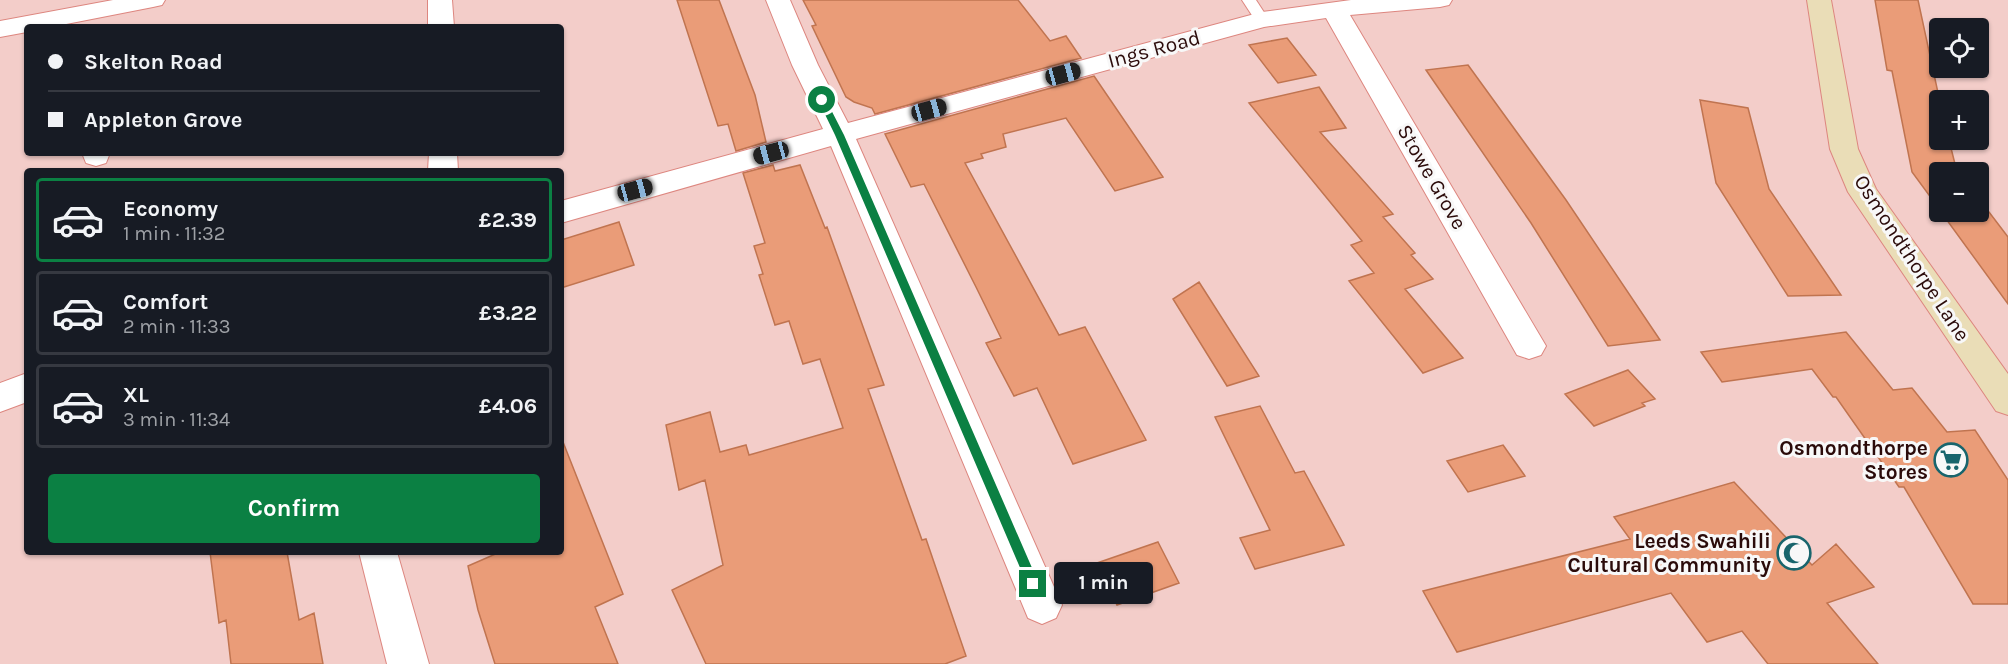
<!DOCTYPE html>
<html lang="en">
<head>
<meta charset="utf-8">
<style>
  body { margin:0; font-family:Karla,sans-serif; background:#242831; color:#f1f3f6; height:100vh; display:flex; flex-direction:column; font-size:22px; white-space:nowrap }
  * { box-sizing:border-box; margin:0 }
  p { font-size:20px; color:#9ea1a6 }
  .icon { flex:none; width:33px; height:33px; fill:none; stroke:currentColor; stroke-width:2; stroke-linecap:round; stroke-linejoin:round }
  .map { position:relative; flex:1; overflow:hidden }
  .sheet { position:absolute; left:24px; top:168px; width:540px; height:387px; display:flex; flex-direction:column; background:#171b24; border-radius:6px; box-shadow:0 2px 4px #0004 }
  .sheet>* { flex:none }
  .guide { position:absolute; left:24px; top:24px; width:540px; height:132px; border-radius:6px; box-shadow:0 2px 4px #0004; display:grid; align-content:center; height:132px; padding:0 24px; background:#171b24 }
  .fabs { position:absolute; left:1929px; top:18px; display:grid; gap:12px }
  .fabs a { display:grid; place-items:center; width:60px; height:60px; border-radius:6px; background:#171b24; box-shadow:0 2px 4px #0004; font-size:30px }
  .end { position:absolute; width:27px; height:27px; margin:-14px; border:8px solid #0b8043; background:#fff; box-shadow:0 0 0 3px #fff }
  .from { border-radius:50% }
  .bubble { position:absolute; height:42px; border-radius:6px; background:#171b24; box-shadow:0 2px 4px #0004; font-size:20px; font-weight:700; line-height:42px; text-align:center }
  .car { position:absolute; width:18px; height:36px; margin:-18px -9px; border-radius:8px; box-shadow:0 0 4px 2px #0007; background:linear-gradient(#222 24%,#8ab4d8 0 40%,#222 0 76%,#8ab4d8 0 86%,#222 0) }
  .guide b { display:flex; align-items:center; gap:21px; height:57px; font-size:22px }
  .guide b+b { border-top:2px solid #363941 }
  .guide i { width:15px; height:15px; background:#f1f3f6 }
  ul { padding:10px 0 0; list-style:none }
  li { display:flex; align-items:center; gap:18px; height:84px; margin:0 12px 9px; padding:0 12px; border:3px solid #363941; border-radius:6px }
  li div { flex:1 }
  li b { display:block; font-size:22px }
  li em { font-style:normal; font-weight:700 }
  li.on { border-color:#0b8043 }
  li>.icon { width:54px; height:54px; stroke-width:1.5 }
  .button { display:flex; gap:12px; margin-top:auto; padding:12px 24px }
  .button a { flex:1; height:69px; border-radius:6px; background:#0b8043; color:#fff; font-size:24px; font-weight:700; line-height:69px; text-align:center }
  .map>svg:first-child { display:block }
</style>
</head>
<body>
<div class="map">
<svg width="2008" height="664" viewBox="0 0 2008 664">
  <rect width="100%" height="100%" fill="#f3cdc9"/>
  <path fill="#ea9c78" stroke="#c07450" stroke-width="1.5" d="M677,0h42l36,95 11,47 -30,9 -8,-27 -10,2z
    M803,0h215l32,41 16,-5 15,22 -206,56 -3,-6 -18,-6 -8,-5 -34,-71 4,-1z
    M1875,0h43l22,102v38h9l8,32h-17v38l-28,-38 -20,-101 -5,-1z
    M1287,38l29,37 -38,8 -29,-38z
    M1468,65l98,135 94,140 -52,6 -77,-123 -105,-153z
    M1094,76l69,101 -48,14 -49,-73 -63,16 3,13 -25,7 2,4 -18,5 94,172 26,-8 61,113 -73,24 -36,-76 -23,8 -28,-53 15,-5 -25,-51 -52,-103 -13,3 -26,-53z
    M1319,87l27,41 -26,4 73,82 -10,3 32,36 -4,2 22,24 -28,10 58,69 -40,15 -74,-92 25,-8 -23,-28 11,-4 -113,-138z
    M1700,100l48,8 21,81 72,106 -53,1 -72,-113z
    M773,165l2,6 25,-6 25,63 2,-1 57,158 -16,4 54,151 4,-1 40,117 -21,8h-239l-34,-74 51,-25 -18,-85 -26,10 -13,-65 44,-13 10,40 26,-7 3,10 94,-27 -23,-69 -17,5 -14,-43 -14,4 -16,-50 4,-1 -9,-28 11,-3 -22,-70z
    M1941,212h48l19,25v67z
    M619,222l15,43 -73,23v-48z
    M1199,282l60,94 -32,10 -54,-87z
    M1846,332l47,58 19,-2 35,44 28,-2 33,50v124h-35l-69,-117h-5l-63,-90h-3l-21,-28 -90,13 -21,-30z
    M1628,370l27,29 -13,4 3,3 -51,20 -29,-32z
    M1260,406l35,67 9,-2 40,74 -89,24 -15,-31 30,-8 -55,-113z
    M563,442l60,152 -28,13 23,57h-123l-17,-54 -10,-44 32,-14h61z
    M1503,445l22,31 -57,16 -21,-31z
    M1734,482l78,83 24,-21 38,43 -47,16 51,61h-110l-26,-33 -35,11 -36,-49 -214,59 -34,-61 207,-52 -16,-22z
    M1158,542l21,41 -62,22 -20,-42z
    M210,552h77l12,68 15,-7 9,51h-92l-5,-44 -7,3z"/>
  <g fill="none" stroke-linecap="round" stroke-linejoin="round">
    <g stroke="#dd867f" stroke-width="2">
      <path id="lane" d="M1242,0h14l13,20 -2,3h-10z"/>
    </g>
    <g stroke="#dd867f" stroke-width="2">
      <path id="street" d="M113,0h52l-3,5 -9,2 -102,20h-24v5l-27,5v-16z
        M428,0h24l2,27h-26z
        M766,0h24l28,65 30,58 414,-111 89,-12h101l-3,5 -9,2 -90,8 196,331 -5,9 -12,4 -12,-4 -191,-337 -62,9 -408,112 206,466 -6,13 -14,6 -14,-6 -197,-472 -270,77v-22l262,-72 -31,-64z
        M82,153h28l-4,10 -10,3 -10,-3z
        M429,153h28l1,18h-30z
        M27,373v29l-27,10v-29z
        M359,552h38l32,112h-42z"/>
    </g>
    <g stroke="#dd867f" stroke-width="2">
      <path id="secondary" d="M1807,0h24l27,149 18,40 132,185v41l-12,-4 -148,-219 -18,-43z"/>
    </g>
    <use href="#lane" fill="#fff" fill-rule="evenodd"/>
    <use href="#street" fill="#fff" fill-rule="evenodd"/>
    <use href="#secondary" fill="#eaddb7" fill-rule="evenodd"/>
  </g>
  <path fill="#0b8043" d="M819,98h6l19,37 195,449 -2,4h-8l-2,-4 -192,-449 -17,-35z"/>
  <defs>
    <g id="supermarket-ring" transform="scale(1.725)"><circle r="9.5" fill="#f8f8f8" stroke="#18656d" stroke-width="1.5"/><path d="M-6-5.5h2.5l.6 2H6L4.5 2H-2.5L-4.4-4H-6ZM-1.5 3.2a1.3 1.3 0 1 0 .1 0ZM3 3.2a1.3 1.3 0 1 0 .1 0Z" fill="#18656d"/></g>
    <g id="mosque-ring" transform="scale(1.725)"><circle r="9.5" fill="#f8f8f8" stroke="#18656d" stroke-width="1.5"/><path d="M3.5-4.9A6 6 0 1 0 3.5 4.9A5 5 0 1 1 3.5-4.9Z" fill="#18656d"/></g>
  </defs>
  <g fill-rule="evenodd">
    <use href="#supermarket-ring" x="1951" y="460"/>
    <use href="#mosque-ring" x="1794" y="553"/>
  </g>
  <g text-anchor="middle" stroke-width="6" stroke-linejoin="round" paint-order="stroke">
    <g font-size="21" fill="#2b0b0a" stroke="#f8f8f8">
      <text transform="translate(1154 49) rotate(-15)" y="7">Ings Road</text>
      <text transform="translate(1432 177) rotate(60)" y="7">Stowe Grove</text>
      <text transform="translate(1912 258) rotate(57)" y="7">Osmondthorpe Lane</text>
    </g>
    <g font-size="21" font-weight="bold" fill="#2b0b0a" stroke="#f8f8f8" text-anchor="end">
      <text x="1928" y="455">Osmondthorpe<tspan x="1928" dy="24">Stores</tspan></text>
      <text x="1771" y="548">Leeds Swahili<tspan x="1771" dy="24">Cultural Community</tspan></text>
    </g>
  </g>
</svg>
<div class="fabs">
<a><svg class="icon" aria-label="locate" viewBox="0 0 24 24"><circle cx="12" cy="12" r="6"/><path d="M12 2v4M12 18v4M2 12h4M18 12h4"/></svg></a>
<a>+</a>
<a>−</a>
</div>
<i class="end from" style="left:822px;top:100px"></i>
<i class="end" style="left:1033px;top:584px"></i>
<div class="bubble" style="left:1054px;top:562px;width:99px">1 min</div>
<i class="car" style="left:1063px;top:74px;rotate:75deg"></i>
<i class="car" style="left:929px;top:110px;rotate:75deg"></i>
<i class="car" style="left:771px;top:153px;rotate:255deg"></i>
<i class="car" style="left:635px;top:190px;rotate:75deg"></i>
<div class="guide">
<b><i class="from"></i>Skelton Road</b>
<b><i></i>Appleton Grove</b>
</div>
<section class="sheet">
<ul>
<li class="on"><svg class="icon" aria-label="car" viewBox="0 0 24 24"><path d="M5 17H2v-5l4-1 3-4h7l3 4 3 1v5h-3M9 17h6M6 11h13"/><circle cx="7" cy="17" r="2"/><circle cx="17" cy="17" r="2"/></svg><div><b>Economy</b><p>1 min · 11:32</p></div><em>£2.39</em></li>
<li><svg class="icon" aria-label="car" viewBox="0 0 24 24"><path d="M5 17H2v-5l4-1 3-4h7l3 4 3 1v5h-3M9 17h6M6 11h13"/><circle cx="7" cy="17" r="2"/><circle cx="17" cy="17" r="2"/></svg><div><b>Comfort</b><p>2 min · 11:33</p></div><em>£3.22</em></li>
<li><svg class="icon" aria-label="car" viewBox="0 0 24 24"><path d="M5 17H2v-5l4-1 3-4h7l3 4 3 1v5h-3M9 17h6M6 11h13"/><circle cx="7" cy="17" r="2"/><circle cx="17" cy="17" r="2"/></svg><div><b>XL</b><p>3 min · 11:34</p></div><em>£4.06</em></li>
</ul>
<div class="button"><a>Confirm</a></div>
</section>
</div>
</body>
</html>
